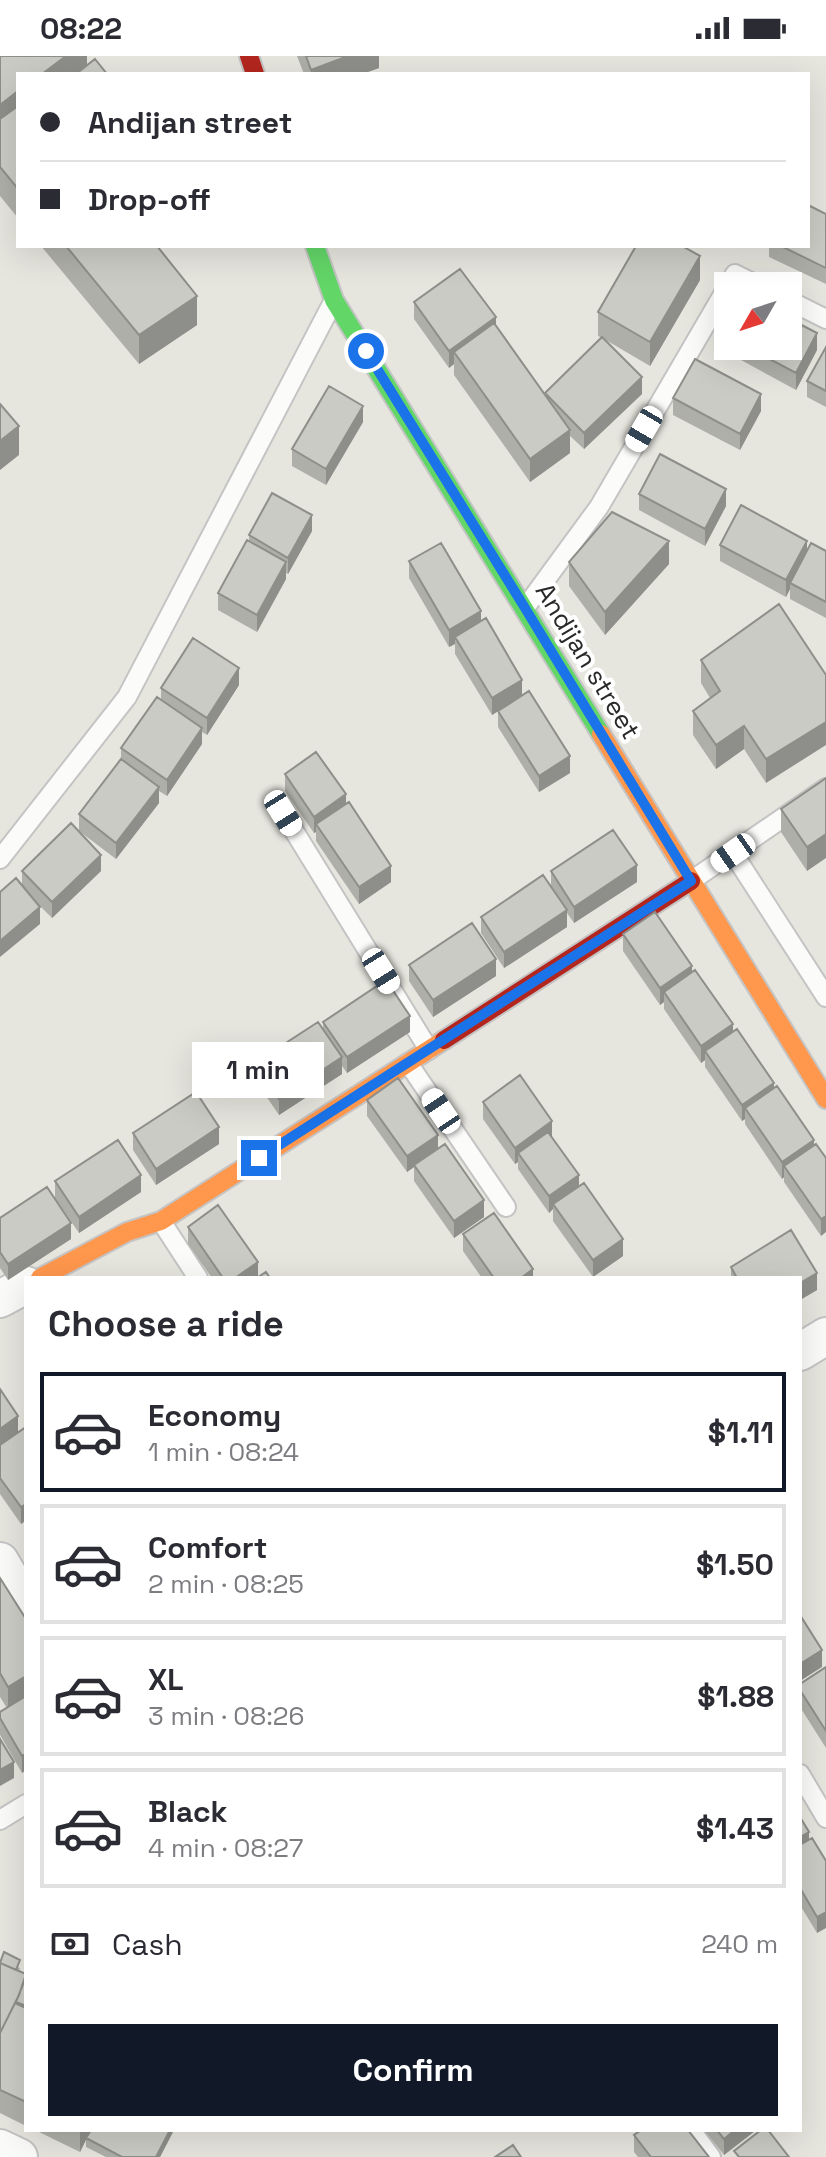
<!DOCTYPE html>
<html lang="en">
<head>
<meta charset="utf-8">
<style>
  body { margin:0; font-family:"Space Grotesk",sans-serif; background:#f2f2f3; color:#2b2b33; height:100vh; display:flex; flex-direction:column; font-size:30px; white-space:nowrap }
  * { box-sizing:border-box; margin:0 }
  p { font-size:26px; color:#7c7c81 }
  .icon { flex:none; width:44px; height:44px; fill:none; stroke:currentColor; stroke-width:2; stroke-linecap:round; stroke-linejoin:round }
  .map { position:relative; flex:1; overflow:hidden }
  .sheet { position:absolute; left:24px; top:1220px; width:778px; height:856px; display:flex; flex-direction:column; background:#fff; border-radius:0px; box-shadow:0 8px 32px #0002 }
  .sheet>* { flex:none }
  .banner { position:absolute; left:16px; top:16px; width:794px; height:176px; border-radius:0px; box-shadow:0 8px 32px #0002; display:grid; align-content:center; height:176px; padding:0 24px; background:#fff }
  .needle { width:52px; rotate:231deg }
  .buttons { position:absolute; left:714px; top:216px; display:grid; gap:16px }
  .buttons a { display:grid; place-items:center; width:88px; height:88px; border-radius:0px; background:#fff; box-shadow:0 8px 32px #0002; font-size:40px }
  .end { position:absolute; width:36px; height:36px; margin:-18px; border:10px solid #1a73e8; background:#fff; box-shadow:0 0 0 4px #fff }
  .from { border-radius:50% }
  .bubble { position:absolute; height:56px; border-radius:0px; background:#fff; box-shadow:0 8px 32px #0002; font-size:26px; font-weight:700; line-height:56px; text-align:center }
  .car { position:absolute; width:24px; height:48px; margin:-24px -12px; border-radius:10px; box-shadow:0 0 6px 2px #0007; background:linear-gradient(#fff 24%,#345 0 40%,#fff 0 76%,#345 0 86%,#fff 0) }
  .banner b { display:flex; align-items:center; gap:28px; height:76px; font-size:30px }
  .banner b+b { border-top:2px solid #e1e1e2 }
  .banner i { width:20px; height:20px; background:#2b2b33 }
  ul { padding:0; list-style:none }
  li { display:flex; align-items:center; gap:24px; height:120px; margin:0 16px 12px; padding:0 8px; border:4px solid #e1e1e2; border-radius:0px }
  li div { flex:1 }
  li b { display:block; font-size:30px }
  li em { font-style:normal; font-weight:700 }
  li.current { border-color:#111827 }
  li>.icon { width:72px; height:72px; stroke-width:1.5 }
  h2 { padding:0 24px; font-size:36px; line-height:96px }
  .pay { display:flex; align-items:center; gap:20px; height:88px; padding:0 24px; font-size:30px }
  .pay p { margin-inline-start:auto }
  .cta { display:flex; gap:16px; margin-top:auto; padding:16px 24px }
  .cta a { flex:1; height:92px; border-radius:0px; background:#111827; color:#fff; font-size:32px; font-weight:700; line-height:92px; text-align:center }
  .status { display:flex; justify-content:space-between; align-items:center; height:56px; padding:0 40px; background:#fff; direction:ltr }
  .status svg { height:22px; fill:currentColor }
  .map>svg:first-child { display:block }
</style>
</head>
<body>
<div class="status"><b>08:22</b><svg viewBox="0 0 49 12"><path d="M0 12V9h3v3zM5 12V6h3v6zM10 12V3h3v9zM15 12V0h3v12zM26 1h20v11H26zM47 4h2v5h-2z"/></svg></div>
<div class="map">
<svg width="826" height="2101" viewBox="0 0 826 2101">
  <rect width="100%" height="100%" fill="#e6e5de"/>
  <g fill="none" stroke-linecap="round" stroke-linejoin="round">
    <g stroke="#c5c4c4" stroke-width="22">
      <path id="lane" d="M788,244l38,19
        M525,552l74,-101 136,-233 24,12
        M283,757l146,237
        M733,797l93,144
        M0,803l127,-162 206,-395
        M691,825l135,-93
        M408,1007l98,144
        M161,1165l37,57
        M800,1718l26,44
        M0,1764l26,-16
        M691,2074l20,27"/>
    </g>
    <g stroke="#c5c4c4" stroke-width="40">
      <path id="street" d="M0,1243l26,-14
        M800,1296l26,-16
        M0,1505l26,44
        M0,2092l19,9"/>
    </g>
    <g stroke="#c5c4c4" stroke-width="22">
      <path id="fast" d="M315,190l19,54 267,434"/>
    </g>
    <g stroke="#c5c4c4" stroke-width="22">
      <path id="slow" d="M601,678l225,365
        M40,1222l87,-46 34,-11 283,-181"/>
    </g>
    <g stroke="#c5c4c4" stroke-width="22">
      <path id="jam" d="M249,0l6,18
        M444,984l247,-159"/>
    </g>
    <use href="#lane" stroke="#fbfbfa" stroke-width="18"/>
    <use href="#street" stroke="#fbfbfa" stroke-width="36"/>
    <use href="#fast" stroke="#63d668" stroke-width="18"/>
    <use href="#slow" stroke="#ff974d" stroke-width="18"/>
    <use href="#jam" stroke="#b3261e" stroke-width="18"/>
  </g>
  <path fill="#afafa9" d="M0,0h87v9l20,9h-89v144l-18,-22z
    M297,0h82v12l-17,6h-58z
    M826,158v70l-57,-27v-11h39z
    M41,190h116l40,79 -58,39z
    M700,224l-50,86 -46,-27 38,55 -58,55 -14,-13v17l-40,29 -76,-107v-11l-5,4 -35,-49v-17l82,24 49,69v-2l57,-55 -4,-2v-24z
    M730,290h58l29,4 -21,40 -66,-36z
    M826,291v60l-19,-10v-16z
    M673,342l88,13 -21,39 -67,-35z
    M363,366l-37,63 -34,-19v-17z
    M639,438l87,12 -21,40 -66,-36z
    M312,475l-24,43 -2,-1v6l-29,53 -39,-22v-17l31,-52v-6z
    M720,489l106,6v67l-36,-19v-10l-4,8 -66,-36z
    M409,505l72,60 41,74 48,78 -31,19 -41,-65v-16l-6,4 -37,-61v-10l-6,3 -40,-69z
    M569,506l100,2 -64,71 -36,-49z
    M779,548l-13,179 -22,-34 -28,20 -23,-34v-24l17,-13 -9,-15v-23z
    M239,629l-32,50 -5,-3v12l-35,52 -8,-5v12l-43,56 -37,-28v-17l42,-55v-11l40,-49v-11z
    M285,718l61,30 45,78 -32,22 -43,-63v-9l-2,1 -29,-42z
    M826,722l-19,93 -26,-39v-23z
    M22,815h79l-49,47 -17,-17 5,23 -18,-39z
    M551,815l86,11 -63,41 -7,-10v14l-63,41 -23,-35v-16l70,-31z
    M623,878l69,39 122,172 12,13 -5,78 -37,-54v-5l-2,2 -37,-55v-5l-3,2 -37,-54v-7l-4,3 -37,-54v-7l-4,3 -37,-54z
    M409,909l87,11 -63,41 -24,-36z
    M323,966l87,10 -63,41 -5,-7v8l-63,41 -24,-35v-17l68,-33z
    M367,1044l71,49 46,68 -30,21 -40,-57v-14l-7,5 -40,-56z
    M483,1046l69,35 27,49 44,70 -30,21 -40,-56v-12l-4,4 -31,-44v-7l-3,2 -32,-45z
    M133,1077l86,11 -63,41 -23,-35z
    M55,1125l86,11 -62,41 -24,-35z
    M0,1162l71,21 -63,41 -8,-12z
    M188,1171l70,51h12h-58l-24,-34z
    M791,1174l26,43v17l-17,10v-22h-69v-11z
    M463,1178l70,44h-51l-19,-27z
    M0,1333l18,44 8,-6v114l-2,-3v-16l-3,2 -21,-30z
    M0,1522l26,41 -4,154 -22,-38v-23l7,-4 -7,-11z
    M826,1611v81l-26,-41v-23z
    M800,1761l9,23 17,21 -9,72 -17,-28z
    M0,1904l20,8 -1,3 7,3v152l-26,-13z
    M35,2074h139l-14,27h-54l-20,-10v-8l-6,13z
    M704,2074h51v1l-31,24z
    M634,2079l75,22h-71l-4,-5z"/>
  <path fill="#8e8e8a" d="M66,0h21v14l-6,4h-39z
    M348,0h31v12l-17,6h-51v-4z
    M18,35v30l-18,13v-29z
    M700,200v24l-50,86v-24z
    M197,240v29l-58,39v-29z
    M496,261v17l-42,18v12l-5,4v-17z
    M817,277v17l-21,40v-17z
    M642,321v17l-58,55v-16z
    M761,338v17l-21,39v-16z
    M363,350v16l-37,63v-16z
    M19,370v29l-19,15v-29z
    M570,374v23l-40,29v-23z
    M726,433v17l-21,40v-17z
    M312,459v16l-24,43v-16z
    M669,485v23l-64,71v-23z
    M807,485v16l-17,26v6l-4,8v-17z
    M286,506v17l-29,53v-17z
    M481,555v17l-26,9v7l-6,3v-17z
    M239,612v17l-32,50v-17z
    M522,624v16l-30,19v-17z
    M826,666v23l-60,38v-24z
    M744,670v23l-28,20v-24z
    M202,672v16l-35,52v-16z
    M570,700v17l-31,19v-16z
    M159,731v16l-43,56v-16z
    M346,738v17l-30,13v8l-2,1v-16z
    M826,778v24l-19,13v-24z
    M101,799v16l-49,47v-16z
    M637,809v17l-63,41v-16z
    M391,810v16l-32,22v-17z
    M40,851v17l-40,33v-16z
    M567,854v17l-63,41v-16z
    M496,903v17l-63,41v-17z
    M692,910v17l-28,9v10l-4,3v-17z
    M410,960v16l-63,41v-16z
    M733,968v17l-28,10v9l-4,3v-17z
    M342,1001v17l-63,41v-16z
    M774,1027v16l-29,9v11l-3,2v-16z
    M552,1065v17l-34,15v9l-3,2v-16z
    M219,1071v17l-63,41v-16z
    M438,1079v16l-24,14v2l-7,5v-16z
    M814,1084v16l-30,10v11l-2,2v-17z
    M141,1119v17l-62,41v-16z
    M579,1119v17l-26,12v5l-4,4v-17z
    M484,1144v17l-30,21v-17z
    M826,1160v16l-5,4v-17z
    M71,1167v16l-63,41v-16z
    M623,1183v17l-30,21v-17z
    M258,1206v16h-23z
    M533,1213v9h-12z
    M817,1217v17l-17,10v-17z
    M18,1360v17l-18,12v-16z
    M26,1448v16l-5,4v-17z
    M822,1594v17l-22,14v-17z
    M26,1620v23l-18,11v-23z
    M26,1698v16l-4,3v-17z
    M14,1706v16l-14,8v-16z
    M809,1776v16l-9,6v-17z
    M826,1856v16l-9,5v-16z
    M80,2074h11l-11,22z
    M170,2074h4l-14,27h-4z
    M735,2074h20v1l-31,24v-16z"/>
  <path fill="#cbcbc5" stroke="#8e8e8a" stroke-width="2" d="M0,0h66l-24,18h-24v17l-18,14z
    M306,0h42l-37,14z
    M95,3l12,15h-31z
    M18,50v83l-18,-22v-48z
    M808,149l18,9v54l-45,-22h27z
    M66,190h91l40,50 -58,39z
    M636,190h46l18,10 -50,86 -52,-30z
    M460,213l36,48 -47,34 -35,-49z
    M788,262l29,15 -21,40 -51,-27h43z
    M494,267l76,107 -40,29 -76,-107z
    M602,281l40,40 -58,56 -39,-40z
    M826,291v44l-19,-10z
    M695,303l66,35 -21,40 -67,-36z
    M329,330l34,20 -37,63 -34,-20z
    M0,348l19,22 -19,15z
    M660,398l66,35 -21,40 -66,-35z
    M272,437l40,22 -24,43 -39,-23z
    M741,449l66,36 -21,39 -66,-35z
    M612,456l57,29 -64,71 -36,-50z
    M247,484l39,22 -29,53 -39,-22z
    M441,487l40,68 -32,19 -40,-69z
    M811,487l15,8v51l-36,-19z
    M779,548l47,71v47l-60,37 -22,-33 -28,19 -23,-34 27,-20 -19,-31z
    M486,562l36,62 -30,18 -37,-61z
    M193,582l46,30 -32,50 -46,-30z
    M529,635l41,65 -31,20 -41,-65z
    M157,641l45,31 -35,52 -46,-32z
    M316,696l30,42 -32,23 -29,-43z
    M121,703l38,28 -43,56 -37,-29z
    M826,722v56l-19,13 -26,-38z
    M349,746l42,64 -32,21 -43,-63z
    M71,767l30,32 -49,47 -30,-31z
    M613,774l24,35 -63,42 -23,-36z
    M543,819l24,35 -63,42 -23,-35z
    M16,822l24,29 -40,34v-49z
    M655,856l37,54 -32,22 -37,-54z
    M472,867l24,36 -63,41 -24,-35z
    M695,914l38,54 -32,22 -37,-54z
    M386,924l24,36 -63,41 -24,-35z
    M318,966l24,35 -63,42 -24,-36z
    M737,973l37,54 -32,22 -37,-54z
    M520,1019l32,46 -37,27 -32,-46z
    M398,1022l40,57 -31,21 -40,-56z
    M777,1030l37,54 -32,22 -37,-54z
    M196,1036l23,35 -63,42 -23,-36z
    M548,1076l31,43 -30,21 -31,-43z
    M118,1084l23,35 -62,42 -24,-36z
    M445,1088l39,56 -30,21 -40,-56z
    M816,1088l10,14v58l-5,3 -37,-53z
    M584,1127l39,56 -30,21 -40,-56z
    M47,1131l24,36 -63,41 -8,-12v-34z
    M218,1149l40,57 -23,16h-12l-35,-51z
    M494,1157l39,56 -12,9h-27l-31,-44z
    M791,1174l26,43 -17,10v-5h-63l-6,-11z
    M266,1216l4,6h-13z
    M0,1333l18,27 -18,13z
    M26,1371v77l-5,3 -21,-29v-33z
    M0,1522l26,41v57l-18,11 -8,-14z
    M800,1559l22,35 -22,14z
    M826,1611v64l-26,-41v-6z
    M26,1640v58l-4,2 -22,-38v-6z
    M0,1683l14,23 -14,8z
    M800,1761l9,15 -9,5z
    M812,1782l14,23v51l-9,5 -17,-29v-43z
    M4,1896l16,8 -4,10 -16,-7z
    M0,1907l26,11 -7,21 -19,38z
    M26,1921v29l-10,-4z
    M15,1947l11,5v94l-26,-12v-57z
    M91,2074h79l-14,27h-34l-36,-19z
    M641,2074h47l21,27h-58l-17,-22z
    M717,2074h18l-11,9z
    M761,2074h7l21,27h-50l-5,-6z
    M513,2089l8,12h-26z"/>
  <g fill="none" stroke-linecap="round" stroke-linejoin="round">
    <path stroke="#1a73e8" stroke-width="10" d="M259,1102l432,-277 -166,-273 -159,-257"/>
  </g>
  <g text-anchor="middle" stroke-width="8" stroke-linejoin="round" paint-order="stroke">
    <g font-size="26" fill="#292929" stroke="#fff">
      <text transform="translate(588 605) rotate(59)" y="9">Andijan street</text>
    </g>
  </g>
</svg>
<div class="buttons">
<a><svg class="needle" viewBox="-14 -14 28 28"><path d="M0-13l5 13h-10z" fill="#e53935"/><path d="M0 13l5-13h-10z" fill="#7c7c81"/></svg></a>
</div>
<i class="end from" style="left:366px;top:295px"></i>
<i class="end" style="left:259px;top:1102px"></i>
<div class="bubble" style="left:192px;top:986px;width:132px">1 min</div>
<i class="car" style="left:644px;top:373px;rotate:210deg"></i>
<i class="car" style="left:283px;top:757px;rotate:148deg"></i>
<i class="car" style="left:733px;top:797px;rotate:235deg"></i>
<i class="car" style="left:381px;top:915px;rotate:148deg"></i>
<i class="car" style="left:441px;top:1055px;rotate:326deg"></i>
<div class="banner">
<b><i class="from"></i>Andijan street</b>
<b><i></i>Drop-off</b>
</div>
<section class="sheet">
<h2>Choose a ride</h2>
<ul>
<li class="current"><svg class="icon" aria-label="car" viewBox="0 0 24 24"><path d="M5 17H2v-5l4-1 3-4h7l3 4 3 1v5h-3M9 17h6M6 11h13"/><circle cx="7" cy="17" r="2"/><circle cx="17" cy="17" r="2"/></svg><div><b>Economy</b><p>1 min · 08:24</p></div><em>$1.11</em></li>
<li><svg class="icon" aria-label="car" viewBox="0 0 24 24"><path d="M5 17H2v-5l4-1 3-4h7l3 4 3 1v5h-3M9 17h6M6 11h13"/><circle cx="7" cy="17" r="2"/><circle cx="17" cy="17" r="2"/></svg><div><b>Comfort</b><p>2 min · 08:25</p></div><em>$1.50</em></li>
<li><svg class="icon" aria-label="car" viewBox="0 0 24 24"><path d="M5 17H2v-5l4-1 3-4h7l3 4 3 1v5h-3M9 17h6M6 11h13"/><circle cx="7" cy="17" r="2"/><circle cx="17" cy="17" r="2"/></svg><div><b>XL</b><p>3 min · 08:26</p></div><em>$1.88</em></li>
<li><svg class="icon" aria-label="car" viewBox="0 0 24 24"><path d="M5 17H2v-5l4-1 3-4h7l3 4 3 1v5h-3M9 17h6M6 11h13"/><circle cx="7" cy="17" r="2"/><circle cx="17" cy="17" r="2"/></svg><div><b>Black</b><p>4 min · 08:27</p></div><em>$1.43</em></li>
</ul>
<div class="pay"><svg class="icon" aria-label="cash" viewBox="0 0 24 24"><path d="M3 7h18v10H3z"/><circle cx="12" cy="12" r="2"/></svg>Cash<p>240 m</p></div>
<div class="cta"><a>Confirm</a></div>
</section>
</div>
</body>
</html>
